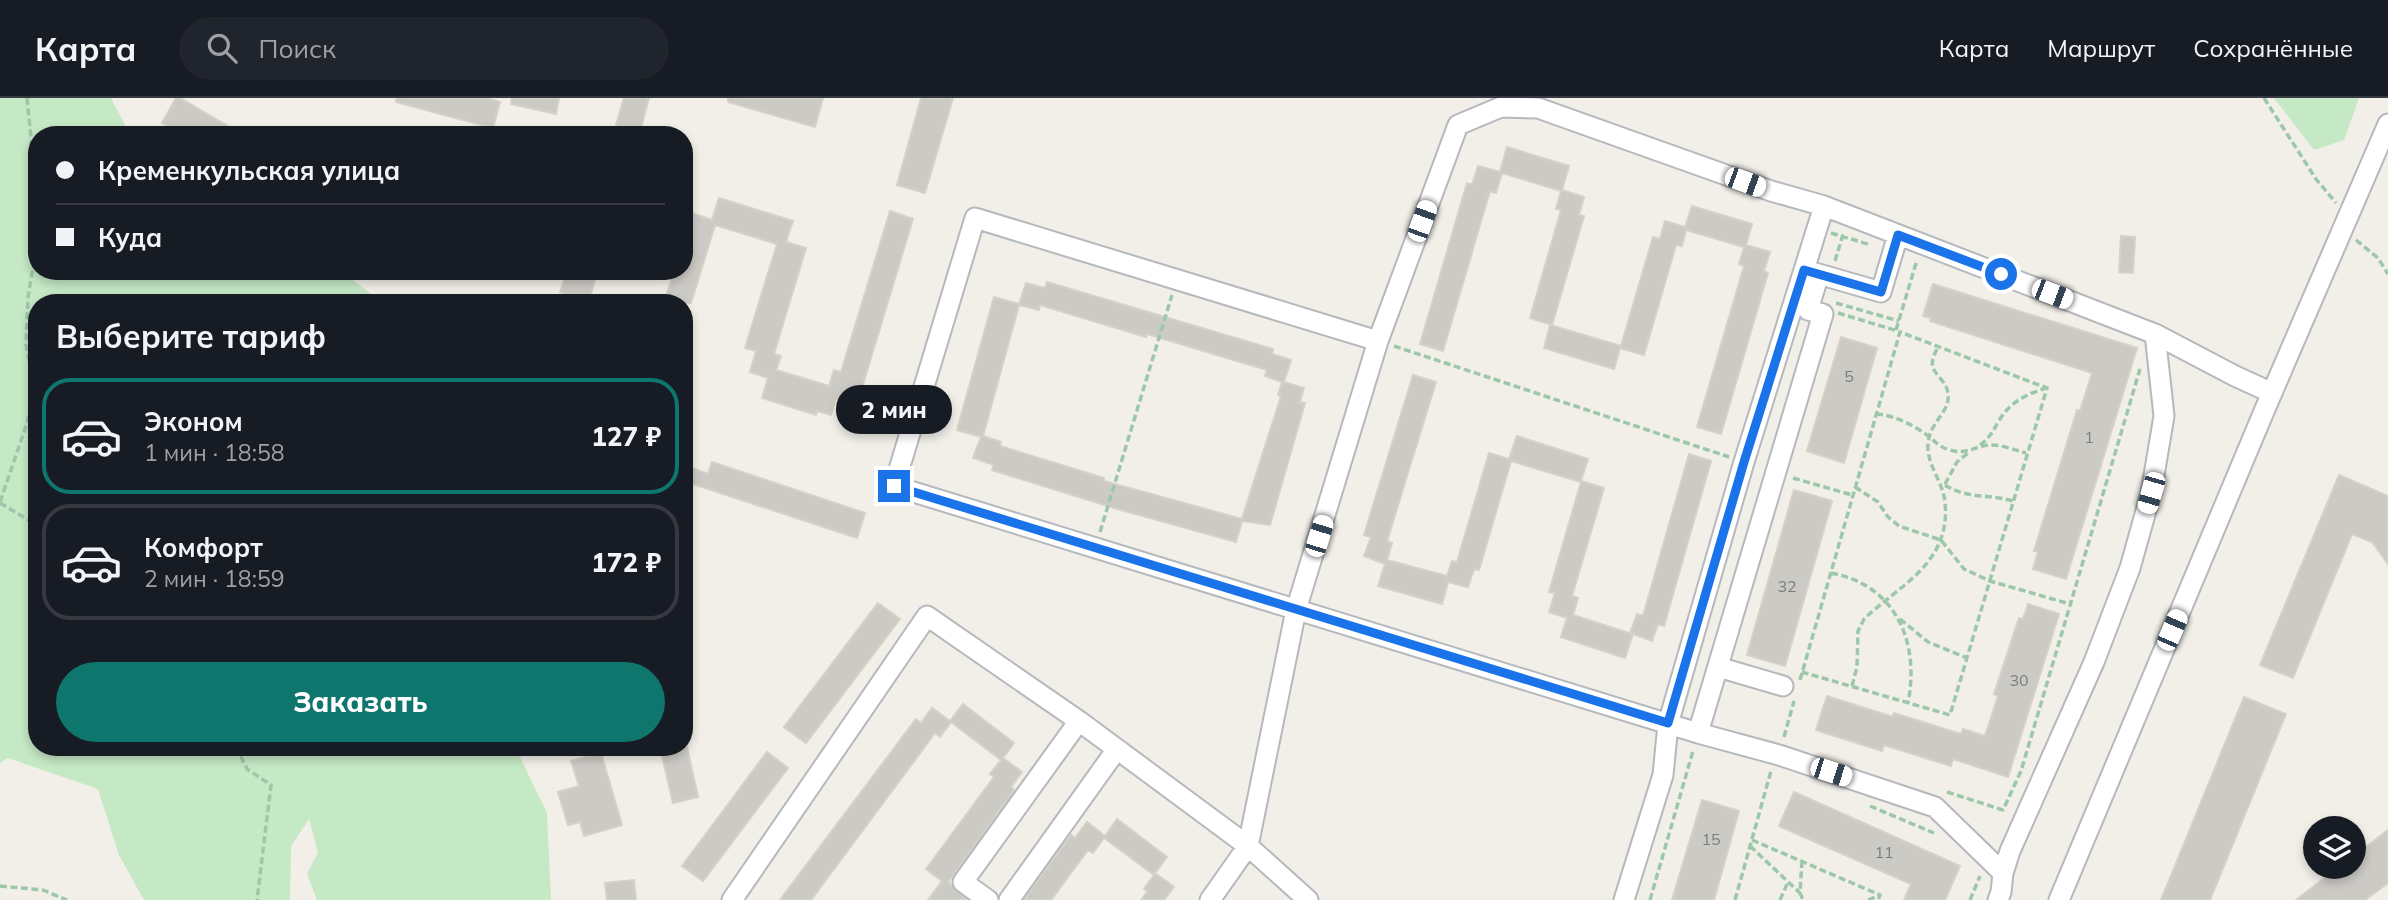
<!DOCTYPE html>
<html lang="ru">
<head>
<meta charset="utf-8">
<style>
  body { margin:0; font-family:Mulish,sans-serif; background:#20242c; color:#f1f3f6; height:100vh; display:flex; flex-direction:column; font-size:26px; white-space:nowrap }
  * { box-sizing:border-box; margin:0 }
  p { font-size:23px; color:#9ea1a6 }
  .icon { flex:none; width:38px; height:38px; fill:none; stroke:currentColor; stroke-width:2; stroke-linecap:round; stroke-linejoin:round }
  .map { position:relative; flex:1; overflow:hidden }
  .drawer { position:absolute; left:28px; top:196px; width:665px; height:462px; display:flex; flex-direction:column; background:#171b24; border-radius:28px; box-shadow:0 4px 10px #0003 }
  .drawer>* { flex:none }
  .hud { position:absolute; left:28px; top:28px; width:665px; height:154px; border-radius:28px; box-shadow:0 4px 10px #0003; display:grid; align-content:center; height:154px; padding:0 28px; background:#171b24 }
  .fabs { position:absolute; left:2303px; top:718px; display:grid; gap:14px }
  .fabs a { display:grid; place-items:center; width:63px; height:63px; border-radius:50%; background:#171b24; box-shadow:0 4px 10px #0003; font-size:35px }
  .end { position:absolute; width:32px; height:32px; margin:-16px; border:9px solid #1a73e8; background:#fff; box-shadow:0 0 0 4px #fff }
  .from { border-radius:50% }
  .bubble { position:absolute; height:49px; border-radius:24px; background:#171b24; box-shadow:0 4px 10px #0003; font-size:23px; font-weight:800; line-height:49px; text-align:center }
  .car { position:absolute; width:21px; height:42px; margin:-21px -10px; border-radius:9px; box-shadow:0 0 5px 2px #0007; background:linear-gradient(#fff 24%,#345 0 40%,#fff 0 76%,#345 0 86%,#fff 0) }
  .hud b { display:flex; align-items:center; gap:24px; height:66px; font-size:26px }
  .hud b+b { border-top:2px solid #363941 }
  .hud i { width:18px; height:18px; background:#f1f3f6 }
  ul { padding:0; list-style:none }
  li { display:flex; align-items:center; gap:21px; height:116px; margin:0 14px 10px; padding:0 14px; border:4px solid #363941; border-radius:28px }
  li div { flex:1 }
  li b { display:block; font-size:26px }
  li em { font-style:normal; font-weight:800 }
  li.selected { border-color:#0f766e }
  li>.icon { width:63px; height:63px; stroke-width:1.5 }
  h2 { padding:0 28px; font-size:32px; line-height:84px }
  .button { display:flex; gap:14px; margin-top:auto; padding:14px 28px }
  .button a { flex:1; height:80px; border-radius:42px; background:#0f766e; color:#fff; font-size:28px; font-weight:800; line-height:80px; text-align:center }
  header { display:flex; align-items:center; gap:42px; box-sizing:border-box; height:98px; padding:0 35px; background:#171b24; border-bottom:2px solid #363941 }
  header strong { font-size:33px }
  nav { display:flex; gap:38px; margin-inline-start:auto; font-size:24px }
  .search { width:490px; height:63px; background:#20242c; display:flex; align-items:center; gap:18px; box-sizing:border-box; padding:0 24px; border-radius:38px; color:#9ea1a6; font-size:26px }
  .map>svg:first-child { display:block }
</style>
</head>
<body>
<header>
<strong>Карта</strong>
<div class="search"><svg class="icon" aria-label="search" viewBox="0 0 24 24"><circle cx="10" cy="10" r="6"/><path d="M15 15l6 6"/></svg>Поиск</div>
<nav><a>Карта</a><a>Маршрут</a><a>Сохранённые</a></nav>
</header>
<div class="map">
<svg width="2388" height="802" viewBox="0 0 2388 802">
  <rect width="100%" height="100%" fill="#f1efe8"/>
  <path fill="#c5e8c5" d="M0,0h111l19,37h-93v136h304l42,32h-346v444h478l32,66 4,87h-234l-10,-26 11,-22 -9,-33 -18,27 -1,54h-146l-25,-45 -21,-66 -90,-31 -8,5z
    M2274,0h85l-15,42 -30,10z"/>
  <path fill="#cccac5" stroke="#d6d1c6" stroke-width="2" fill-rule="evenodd" d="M176,0h4l63,37h-61l-20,-12z
    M397,0h90l13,4 -7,26 -97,-26z
    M512,0h47l-3,16 -45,-10z
    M624,0h25l-10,37h-26z
    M728,0h95l-8,29 -87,-25z
    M921,0h32l-28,95 -28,-8z
    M1507,49l62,19 -7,24 22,7 -5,18 5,1 -32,109 -22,-7 31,-108 -5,-1 5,-18 -59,-18 -6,20 -6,-2 -47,160 -23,-7 47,-161 5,2 6,-19 22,6z
    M719,100l74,23 -7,21 20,6 -32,106 7,2 -5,14 53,16 5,-16 7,2 49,-161 23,8 -56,185 -21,-6 -5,17 -14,-4 -1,4 -54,-17 6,-20 -18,-6 6,-21 -11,-3 32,-104 -62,-19 -24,78h-27l10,-32h10v-34l8,-24 20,7z
    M1692,108l60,18 -6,21 24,7 -6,19 4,2 -47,161 -24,-7 47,-161 -5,-2 5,-17 -58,-17 -4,16 -6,-1 -32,110 -24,-7 -6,21 -70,-21 6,-23 71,21 32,-109 7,2 5,-18 20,6z
    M2121,138l14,1 -2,36 -14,-1z
    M567,173h31l-10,32h-19l2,-8 -11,-3z
    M1047,184l226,67 -1,5 19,6 -7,22 20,6 -4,14 5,1 -35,122 -28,-4 -6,21 -122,-34 -122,-38 2,-5 -21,-7 8,-21 -24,-7 37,-133 25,7 7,-21 19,5zM1019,207l20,5 1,-5 106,32 1,-3 120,36 -2,6 17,6 -4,13 3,1 -39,123 -138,-38v-3l-104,-32 1,-4 -18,-6z
    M1933,186l204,64 -71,231 -33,-10 5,-17 -4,-1 43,-141 3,1 12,-38 -162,-52 1,-3 -8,-2z
    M1841,239l36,11 -33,115 -37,-12z
    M1413,277l23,7 -49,159 5,2 -5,17 60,16 5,-15 5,1 32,-109 20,6 8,-23 71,23 -7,22 23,7 -32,108 6,2 -5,17 59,19 -2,-1 7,-19 6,2 46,-162 22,7 -47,165 -6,-2 -6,17 -19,-7 -8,24 -64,-21 6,-19 -18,-6 6,-19 -6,-1 32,-110 -70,-21 -32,109 -5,-1 -6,18 -20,-5 -6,22 -64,-18 7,-22 -21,-8 7,-19 -7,-2z
    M712,364l153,51 -8,25 -173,-57v-16l24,9z
    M2339,377l49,21v68l-16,-22 -20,-8 -59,144 -33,-13z
    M1794,392l38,11 -47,165 -38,-11z
    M878,505l22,16 -94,124 -22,-16z
    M2028,506l31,10 -51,163 -55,-18 -2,7 -67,-21 -2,6 -66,-21 11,-34 66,21 1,-4 67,21 2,-5 22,7 13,-40 -4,-2 25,-76 4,1z
    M2244,599l42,17 -76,186h-49z
    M963,606l51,39 -11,15 19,14 -11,15 3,3 -66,92 19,18h-39l14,-19 -16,-12 68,-92 -4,-3 11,-14 -50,-38 -11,15 -5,-4 -124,167h-31l136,-181 5,4 11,-15 18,13z
    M660,649h27l11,50 -25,6z
    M767,654l21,16 -85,113 -21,-15z
    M601,655l21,72 -38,11 -4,-14 -12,3 -10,-33 21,-6 -8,-25z
    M1794,694l166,74 -15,34h-41l7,-16 -132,-58z
    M1702,702l37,11 -25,89h-42z
    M1117,721l50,38 -12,16 19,14 -10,13h-23l7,-9 -4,-2 10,-14 -50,-37 -11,15 -5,-3 -37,50h-27l47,-65 4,3 12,-16 18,14z
    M2388,732v53l-23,17h-69l44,-34h14v-10z
    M634,782l2,20h-29l-2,-17z"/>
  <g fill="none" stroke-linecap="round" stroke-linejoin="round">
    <g stroke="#b5b8bc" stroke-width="23">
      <path id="minor" d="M1808,173l73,21 17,-57
        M1378,243l-403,-123 -81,268 804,247 81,22 156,52 68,66 -2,19 -3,8
        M1718,569l65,19
        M1698,635l125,-419 -15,-4 11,-36
        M2003,775l7,-22 84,-189 36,-94 21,-75 13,-77 -9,-82
        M732,802l195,-284 152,105 169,125 60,54
        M988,802l-25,-18 116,-161
        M1009,802l108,-151
        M1210,802l38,-54 48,-236 82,-269 80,-216 43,-18 37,1 233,83 53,15 331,128 80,42 37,17
        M1624,802l39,-125 5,-51 76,-262 80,-256
        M2059,802l206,-491 123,-285"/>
    </g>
    <path stroke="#9cc7a9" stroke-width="3.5" stroke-dasharray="7 3.5" stroke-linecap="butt" d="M27,0l10,99
      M2264,0l52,81 20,24
      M1831,135l40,12
      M2356,142l22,18 10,16
      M1835,163l9,-30
      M1836,205l63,18
      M1838,215l60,18
      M1896,232l21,-70
      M1394,248l335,111
      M1876,316c18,1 37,11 51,21 8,6 13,13 23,15 15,5 24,-3 38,-5 13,-1 26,5 38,8
      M1980,347c10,-7 14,-16 20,-26 11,-18 28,-25 46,-31
      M1793,380l59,17
      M1945,386l12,-22 11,-9
      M1945,387c21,14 45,9 68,16
      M1855,389l23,15 10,15 11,9 42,14 23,29 26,12 80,23
      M0,404l27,-79 8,-32 -9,-46 2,-48 9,-54
      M0,405l37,22
      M1100,434l72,-237
      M1831,475c65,12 89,69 77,130
      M1900,521l28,23 39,16
      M1800,582l100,-348 147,56 -97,327 -148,-43
      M1852,588l5,-19 1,-36 6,-12c37,-35 87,-56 81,-117 -2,-20 -18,-37 -17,-56 0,-24 23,-33 20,-53 -3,-19 -27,-20 -9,-47
      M1784,639l10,-36
      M236,649l11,22 24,16 -14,115
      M1947,694l56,18 18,-39 119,-402
      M1870,708l64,27
      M1752,742l128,55 -2,5
      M1750,748l50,47
      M1802,763l-2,32 3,7
      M0,788l43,4 24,10
      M1650,802l43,-149
      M1735,802l36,-129
      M1780,802l8,-18
      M1868,802l12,-5
      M1970,802l10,-24"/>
    <use href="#minor" stroke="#fff" stroke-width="19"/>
  </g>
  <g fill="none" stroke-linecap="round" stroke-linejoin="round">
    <path stroke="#1a73e8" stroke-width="9" d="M894,388l774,237 76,-261 60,-192 77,22 17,-57 103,39"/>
  </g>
  <g text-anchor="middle" stroke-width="7" stroke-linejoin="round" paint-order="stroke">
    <g font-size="16" fill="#7a7d7f">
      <text x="1849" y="284">5</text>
      <text x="2089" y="345">1</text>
      <text x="1787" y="494">32</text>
      <text x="2019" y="588">30</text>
      <text x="1711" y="747">15</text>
      <text x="1884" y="760">11</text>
    </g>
  </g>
</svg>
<div class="fabs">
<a><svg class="icon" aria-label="layers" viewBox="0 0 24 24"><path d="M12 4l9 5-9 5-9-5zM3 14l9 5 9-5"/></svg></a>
</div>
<i class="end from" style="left:2001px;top:176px"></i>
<i class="end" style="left:894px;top:388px"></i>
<div class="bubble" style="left:836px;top:287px;width:116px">2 мин</div>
<i class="car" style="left:1745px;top:84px;rotate:110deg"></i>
<i class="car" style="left:1422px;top:123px;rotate:20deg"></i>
<i class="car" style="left:2052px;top:196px;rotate:111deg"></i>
<i class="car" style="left:2151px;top:395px;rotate:196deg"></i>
<i class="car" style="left:1319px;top:438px;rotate:17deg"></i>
<i class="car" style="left:2172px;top:532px;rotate:23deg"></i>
<i class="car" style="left:1831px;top:674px;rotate:108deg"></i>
<div class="hud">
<b><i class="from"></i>Кременкульская улица</b>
<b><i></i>Куда</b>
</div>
<section class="drawer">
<h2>Выберите тариф</h2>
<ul>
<li class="selected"><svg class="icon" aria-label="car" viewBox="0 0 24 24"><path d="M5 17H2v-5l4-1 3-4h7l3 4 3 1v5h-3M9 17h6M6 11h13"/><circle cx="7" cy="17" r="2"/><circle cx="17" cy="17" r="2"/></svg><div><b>Эконом</b><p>1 мин · 18:58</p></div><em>127 ₽</em></li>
<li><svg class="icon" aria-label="car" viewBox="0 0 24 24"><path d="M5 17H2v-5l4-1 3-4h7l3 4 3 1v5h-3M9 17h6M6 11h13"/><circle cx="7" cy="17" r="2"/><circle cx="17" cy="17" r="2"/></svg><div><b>Комфорт</b><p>2 мин · 18:59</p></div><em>172 ₽</em></li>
</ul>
<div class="button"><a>Заказать</a></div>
</section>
</div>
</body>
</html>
